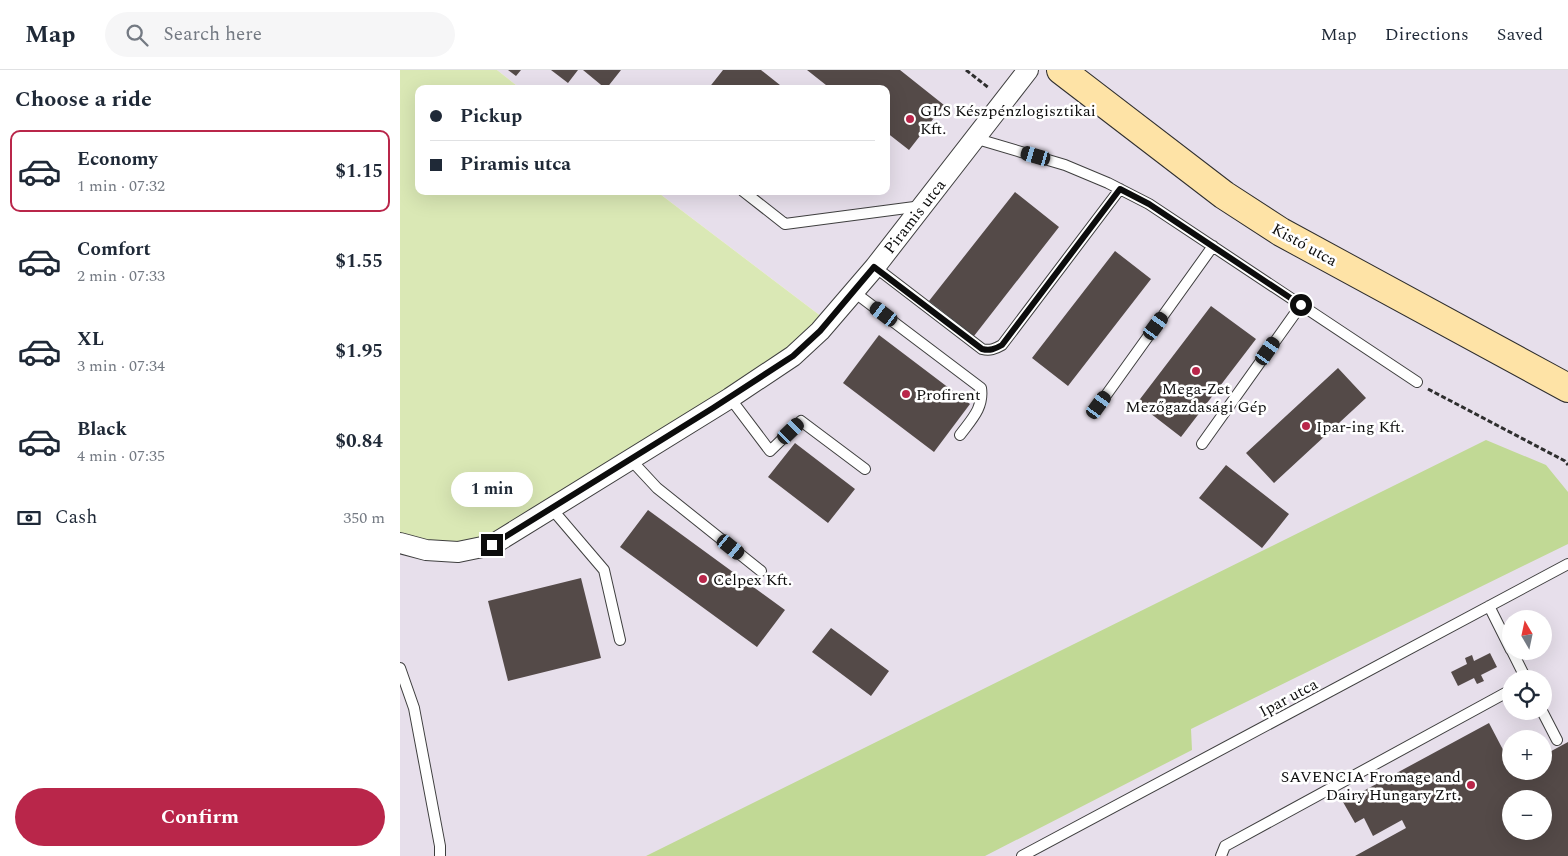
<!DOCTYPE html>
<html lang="en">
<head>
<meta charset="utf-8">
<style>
  body { margin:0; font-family:Spectral,serif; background:#f6f6f7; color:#1f2937; height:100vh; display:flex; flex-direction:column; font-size:19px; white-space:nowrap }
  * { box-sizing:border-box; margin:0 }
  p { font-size:16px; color:#747a83 }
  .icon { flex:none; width:28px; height:28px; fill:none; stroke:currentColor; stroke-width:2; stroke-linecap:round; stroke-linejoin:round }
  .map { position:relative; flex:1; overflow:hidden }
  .side { display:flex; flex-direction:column; background:#fff; width:400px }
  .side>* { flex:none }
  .top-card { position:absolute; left:15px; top:15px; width:475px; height:110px; border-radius:10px; box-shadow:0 5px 20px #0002; display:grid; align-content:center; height:110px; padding:0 15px; background:#fff }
  .needle { width:32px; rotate:351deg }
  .controls { position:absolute; left:1102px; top:540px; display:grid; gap:10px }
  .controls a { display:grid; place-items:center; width:50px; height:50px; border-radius:50%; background:#fff; box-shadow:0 5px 20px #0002; font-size:25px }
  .end { position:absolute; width:22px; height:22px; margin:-11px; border:6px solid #0c0c0c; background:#fff; box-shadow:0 0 0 2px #fff }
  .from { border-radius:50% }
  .bubble { position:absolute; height:35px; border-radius:18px; background:#fff; box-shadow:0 5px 20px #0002; font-size:16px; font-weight:700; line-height:35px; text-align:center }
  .car { position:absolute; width:15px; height:30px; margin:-15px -8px; border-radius:6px; box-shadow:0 0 4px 1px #0007; background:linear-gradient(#222 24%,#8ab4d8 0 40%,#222 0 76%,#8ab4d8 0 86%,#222 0) }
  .top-card b { display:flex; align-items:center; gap:18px; height:48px; font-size:19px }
  .top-card b+b { border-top:1px solid #e0e1e3 }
  .top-card i { width:12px; height:12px; background:#1f2937 }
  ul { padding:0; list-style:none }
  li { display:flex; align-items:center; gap:15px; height:82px; margin:0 10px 8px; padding:0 5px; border:2px solid transparent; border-radius:10px }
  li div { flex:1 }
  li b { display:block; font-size:19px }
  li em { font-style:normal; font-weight:700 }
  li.active { border-color:#b9264a }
  li>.icon { width:45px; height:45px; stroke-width:1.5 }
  h2 { padding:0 15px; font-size:22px; line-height:60px }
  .pay { display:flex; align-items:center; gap:12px; height:55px; padding:0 15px; font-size:19px }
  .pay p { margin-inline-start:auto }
  .primary-button { display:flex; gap:10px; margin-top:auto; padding:10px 15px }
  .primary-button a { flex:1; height:58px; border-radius:30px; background:#b9264a; color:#fff; font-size:20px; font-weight:700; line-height:58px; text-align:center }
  header { display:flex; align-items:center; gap:30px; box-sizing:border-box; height:70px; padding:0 25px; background:#fff; border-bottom:1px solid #e0e1e3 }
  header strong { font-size:24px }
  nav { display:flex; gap:28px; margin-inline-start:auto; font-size:18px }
  .search { width:350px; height:45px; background:#f6f6f7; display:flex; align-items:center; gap:12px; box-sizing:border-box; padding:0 18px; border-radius:28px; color:#747a83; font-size:19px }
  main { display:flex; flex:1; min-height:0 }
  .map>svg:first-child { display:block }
</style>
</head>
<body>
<header>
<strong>Map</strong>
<div class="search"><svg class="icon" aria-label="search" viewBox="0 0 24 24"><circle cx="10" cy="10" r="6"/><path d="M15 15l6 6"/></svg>Search here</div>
<nav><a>Map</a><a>Directions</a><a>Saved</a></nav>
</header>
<main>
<section class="side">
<h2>Choose a ride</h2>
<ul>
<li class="active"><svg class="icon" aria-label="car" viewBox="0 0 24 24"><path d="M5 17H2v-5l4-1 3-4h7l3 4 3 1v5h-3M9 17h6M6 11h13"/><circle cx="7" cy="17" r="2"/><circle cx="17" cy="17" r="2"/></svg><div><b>Economy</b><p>1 min · 07:32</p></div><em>$1.15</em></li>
<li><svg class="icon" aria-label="car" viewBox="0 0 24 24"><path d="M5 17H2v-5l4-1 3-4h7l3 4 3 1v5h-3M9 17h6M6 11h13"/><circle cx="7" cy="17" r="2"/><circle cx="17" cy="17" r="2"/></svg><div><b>Comfort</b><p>2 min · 07:33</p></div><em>$1.55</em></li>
<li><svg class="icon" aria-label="car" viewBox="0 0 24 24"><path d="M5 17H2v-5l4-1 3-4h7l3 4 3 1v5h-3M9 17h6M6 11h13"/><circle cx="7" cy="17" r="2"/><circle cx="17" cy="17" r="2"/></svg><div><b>XL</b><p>3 min · 07:34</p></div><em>$1.95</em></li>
<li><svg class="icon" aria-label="car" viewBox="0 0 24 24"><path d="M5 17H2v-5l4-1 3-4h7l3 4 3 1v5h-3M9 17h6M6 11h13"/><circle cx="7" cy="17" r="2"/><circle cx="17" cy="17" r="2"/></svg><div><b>Black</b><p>4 min · 07:35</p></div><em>$0.84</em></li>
</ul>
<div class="pay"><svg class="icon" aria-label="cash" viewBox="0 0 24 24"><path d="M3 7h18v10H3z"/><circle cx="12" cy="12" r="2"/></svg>Cash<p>350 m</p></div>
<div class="primary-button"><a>Confirm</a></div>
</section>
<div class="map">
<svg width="1168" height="786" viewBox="0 0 1168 786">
  <rect width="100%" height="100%" fill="#fff7ea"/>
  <path fill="#e7dfeb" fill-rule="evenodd" d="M97,0h1071v786h-1168v-316l426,-220 -170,-129h230v-102h-365zM1111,549h33v32h-33zM1111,609h33v32h-33zM1111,669h33v32h-33zM1111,729h33v32h-33z"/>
  <path fill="#dae8b5" d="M0,0h97l24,19h-102v102h237l170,129 -7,10 -328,213 -33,5 -58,-8z"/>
  <path fill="#c1d995" d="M1086,370l60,25 22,27v52l-377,185 1,21 -207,106h-339z"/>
  <path fill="#544a48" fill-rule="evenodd" d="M108,0h13l-5,6z
    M151,0h27l-10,13z
    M183,0h38l-15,19z
    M323,0h38l24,19h-77z
    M407,0h93l44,35 -35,45 -23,-18v-43h-55z
    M615,122l44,35 -85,109 -45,-35z
    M715,181l36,28 -83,107 -36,-28z
    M811,236l45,33 -75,98 -44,-34z
    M479,265l91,69 -36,48 -91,-69z
    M938,298l28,30 -92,85 -28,-30z
    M395,373l60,46 -27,34 -60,-46z
    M826,395l63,49 -27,34 -63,-50z
    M248,440l137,100 -28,37 -137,-100z
    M181,508l20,80 -93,23 -20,-80z
    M431,558l58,43 -18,25 -59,-44z
    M1090,583l7,14 -16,8 3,6 -7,3 -3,-6 -16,8 -7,-14 16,-8 -2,-6 7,-3 2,6z
    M1089,653l22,42v6h33v-16l24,-13v114h-213l51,-28 -4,-8 -29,16 -9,-18 -9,5 -12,-21zM1111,729h33v32h-33z"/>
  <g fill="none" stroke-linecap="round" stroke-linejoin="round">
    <g stroke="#3f3f3f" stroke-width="12">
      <path id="lane" d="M574,68l91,27 43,18 41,21 268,178
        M343,121l42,33 137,-18
        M475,197l107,82c8,2 13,0 20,-4l118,-156
        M454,222l127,96c3,20 -10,32 -21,47
        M330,328l40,53 31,-30 64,48
        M699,335l114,-159
        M802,374l99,-139
        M231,390l26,28 104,83
        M152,439l52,61 16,70
        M1089,536l22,44
        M1112,581l14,28
        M0,598l14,40 26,138v10
        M1142,641l15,29
        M622,786l546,-292
        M821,786l4,-10 286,-156"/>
    </g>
    <g stroke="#3f3f3f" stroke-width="22">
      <path id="street" d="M0,473l26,7 32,2 34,-7 238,-147 63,-42 27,-25 55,-64 153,-197"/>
    </g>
    <g stroke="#2e2e2e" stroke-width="30">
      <path id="secondary" d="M661,0l163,125 57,37 287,156"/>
    </g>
    <path stroke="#2e2e2e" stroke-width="3" stroke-dasharray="5 2.5" stroke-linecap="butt" d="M566,0l23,18
      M1028,319l137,72 3,4"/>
    <use href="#lane" stroke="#fff" stroke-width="10"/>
    <use href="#street" stroke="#fff" stroke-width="20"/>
    <use href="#secondary" stroke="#fee3a6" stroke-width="28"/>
  </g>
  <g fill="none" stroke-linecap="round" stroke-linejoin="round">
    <path stroke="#0c0c0c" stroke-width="6" d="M92,475l221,-137 80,-52 27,-25 54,-64 108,82c8,2 13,0 20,-4l118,-156 29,15 152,101"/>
  </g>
  <g fill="#b9264a" stroke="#fff" stroke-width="2">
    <circle cx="510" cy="49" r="5"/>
    <circle cx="796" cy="301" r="5"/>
    <circle cx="506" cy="324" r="5"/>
    <circle cx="906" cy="356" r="5"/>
    <circle cx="303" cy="509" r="5"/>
    <circle cx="1071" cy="715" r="5"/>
  </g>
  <g text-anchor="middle" stroke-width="5" stroke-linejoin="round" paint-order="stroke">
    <g font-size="16" fill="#0c0c0c" stroke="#fff" text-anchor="start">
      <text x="520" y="46">GLS Készpénzlogisztikai<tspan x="520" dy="18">Kft.</tspan></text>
      <text x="796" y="324" text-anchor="middle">Mega-Zet<tspan x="796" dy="18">Mezőgazdasági Gép</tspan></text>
      <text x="516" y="330">Profirent</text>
      <text x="916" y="362">Ipar-ing Kft.</text>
      <text x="313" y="515">Celpex Kft.</text>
      <text x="1061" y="712" text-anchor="end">SAVENCIA Fromage and<tspan x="1061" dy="18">Dairy Hungary Zrt.</tspan></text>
    </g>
    <g font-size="16" fill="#0c0c0c" stroke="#fff">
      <text transform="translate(514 146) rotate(-52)" y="6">Piramis utca</text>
      <text transform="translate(905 174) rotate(29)" y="6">Kistó utca</text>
      <text transform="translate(888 627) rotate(-28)" y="6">Ipar utca</text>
    </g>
  </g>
</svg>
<div class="controls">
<a><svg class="needle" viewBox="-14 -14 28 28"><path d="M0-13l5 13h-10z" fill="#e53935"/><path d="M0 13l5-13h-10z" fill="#747a83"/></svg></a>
<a><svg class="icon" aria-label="locate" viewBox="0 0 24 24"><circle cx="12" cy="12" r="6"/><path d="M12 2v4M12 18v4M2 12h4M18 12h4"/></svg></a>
<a>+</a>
<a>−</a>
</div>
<i class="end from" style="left:901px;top:235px"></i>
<i class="end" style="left:92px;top:475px"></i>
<div class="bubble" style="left:51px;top:402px;width:82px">1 min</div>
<i class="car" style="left:636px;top:86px;rotate:286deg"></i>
<i class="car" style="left:484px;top:244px;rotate:307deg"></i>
<i class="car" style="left:756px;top:256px;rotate:36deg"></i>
<i class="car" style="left:868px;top:281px;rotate:35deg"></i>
<i class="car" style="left:699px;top:335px;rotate:36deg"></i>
<i class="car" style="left:391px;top:361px;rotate:46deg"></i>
<i class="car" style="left:331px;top:477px;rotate:129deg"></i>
<div class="top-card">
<b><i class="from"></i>Pickup</b>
<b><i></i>Piramis utca</b>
</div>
</div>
</main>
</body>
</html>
